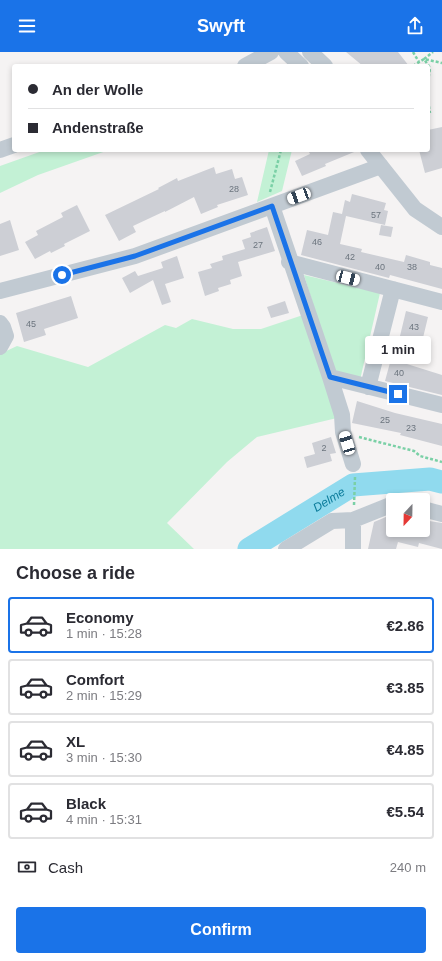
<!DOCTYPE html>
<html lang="en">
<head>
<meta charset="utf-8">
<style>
  body { margin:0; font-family:Helvetica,sans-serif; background:#f2f2f3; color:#2b2b33; height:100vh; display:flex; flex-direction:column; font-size:15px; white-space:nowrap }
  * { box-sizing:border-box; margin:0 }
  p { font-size:13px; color:#7c7c81 }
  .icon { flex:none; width:22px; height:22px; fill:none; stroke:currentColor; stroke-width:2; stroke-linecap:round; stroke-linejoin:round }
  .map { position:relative; height:497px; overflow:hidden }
  .drawer { display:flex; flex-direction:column; background:#fff; flex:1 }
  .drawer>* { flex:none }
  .hud { position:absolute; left:12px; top:12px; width:418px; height:88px; border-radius:4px; box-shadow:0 2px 6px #0003; display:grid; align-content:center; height:88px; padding:0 16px; background:#fff }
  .needle { width:26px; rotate:202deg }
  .buttons { position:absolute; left:386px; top:441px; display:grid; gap:8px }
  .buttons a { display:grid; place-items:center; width:44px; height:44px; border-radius:4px; background:#fff; box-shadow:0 2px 6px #0003; font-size:20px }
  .end { position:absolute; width:18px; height:18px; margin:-9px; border:5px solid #1a73e8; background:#fff; box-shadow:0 0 0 2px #fff }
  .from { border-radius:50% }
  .bubble { position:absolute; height:28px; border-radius:4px; background:#fff; box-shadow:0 2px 6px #0003; font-size:13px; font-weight:600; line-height:28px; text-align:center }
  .car { position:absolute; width:12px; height:24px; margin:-12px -6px; border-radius:5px; box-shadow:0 0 3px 1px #0007; background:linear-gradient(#fff 24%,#345 0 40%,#fff 0 76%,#345 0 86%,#fff 0) }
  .hud b { display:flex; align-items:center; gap:14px; height:38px; font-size:15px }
  .hud b+b { border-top:1px solid #e1e1e2 }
  .hud i { width:10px; height:10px; background:#2b2b33 }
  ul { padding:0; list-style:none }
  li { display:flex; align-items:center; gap:12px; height:56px; margin:0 8px 6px; padding:0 8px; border:2px solid #e1e1e2; border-radius:4px }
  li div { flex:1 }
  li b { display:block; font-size:15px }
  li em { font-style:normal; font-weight:600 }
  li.on { border-color:#1a73e8 }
  li>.icon { width:36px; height:36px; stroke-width:1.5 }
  h2 { padding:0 16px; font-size:18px; line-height:48px }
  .pay { display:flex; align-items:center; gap:10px; height:44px; padding:0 16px; font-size:15px }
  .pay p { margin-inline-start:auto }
  .action { display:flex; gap:8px; margin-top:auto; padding:8px 16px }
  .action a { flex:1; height:46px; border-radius:4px; background:#1a73e8; color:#fff; font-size:16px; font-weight:600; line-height:46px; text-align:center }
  header { display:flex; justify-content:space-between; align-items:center; height:52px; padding:0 16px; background:#1a73e8; color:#fff; font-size:18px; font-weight:600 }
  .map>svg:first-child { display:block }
</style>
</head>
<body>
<header><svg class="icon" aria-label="menu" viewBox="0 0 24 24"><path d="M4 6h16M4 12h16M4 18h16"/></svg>Swyft<svg class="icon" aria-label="share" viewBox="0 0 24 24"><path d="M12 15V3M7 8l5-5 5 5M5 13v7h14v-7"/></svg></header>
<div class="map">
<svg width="442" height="497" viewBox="0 0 442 497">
  <rect width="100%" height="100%" fill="#f5f3f3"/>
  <path fill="#c3f1d5" d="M45,98h64l-71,25 -38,18v-27z
    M269,98h23l-10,41 -25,11z
    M304,223l76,18 -20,87 -25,-6z
    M303,263l34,103 -80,19 -30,25 -60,61 27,26h-194v-195l17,-8 71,21 77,-42 11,3 16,-9 41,10h28z"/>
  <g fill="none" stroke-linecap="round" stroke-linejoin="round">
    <path stroke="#90daee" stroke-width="23" id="s1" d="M249,497l104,-64 77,-6 12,3"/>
  </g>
  <path fill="#cdcfd5" d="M346,0h52l11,14h-46z
    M442,75v41l-17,5 -6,-23h9v-20z
    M308,98h51l-34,14 1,2 -24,10 -7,-15 15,-7z
    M214,115l2,7 16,-5 3,10 7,-2 6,18 -31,10 1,2 -17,7 -7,-17 -29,15v-1l-32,15 3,6 -17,9 -14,-26 54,-26 -1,-1 19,-10 1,3z
    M352,142l34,9 -2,7 4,1 -3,14 -39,-9 -6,28 22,5 -1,3 43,10 2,-7 24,7v3l12,3v21l-52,-14 -1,3 -88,-23 6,-25 21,5 5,-23 9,2 3,-14 5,2z
    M77,153l13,26 -26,13 1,2 -14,7 -1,-2 -15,8 -10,-17 13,-7 -2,-4 27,-14 -2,-4z
    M10,168l9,30 -19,6v-32z
    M381,173l12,2 -2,10 -12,-2z
    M267,175l8,24 -37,11 4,14 -12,4 1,4 -13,4 1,3 -14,5 -7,-24 14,-4 -2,-4 13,-4 -1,-4 23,-7 -3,-9 9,-3 -1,-4z
    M177,204l7,22 -19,6 6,18 -9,3 -9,-25 -23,13 -8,-15 13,-7 3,5 25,-8 -2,-6z
    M71,244l7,22 -34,11 2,6 -22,7 -8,-29z
    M285,249l4,12 -18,5 -4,-11z
    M406,259l22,6 -6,25 -22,-6z
    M391,307l51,16v20l-57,-14z
    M357,349l38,12 47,11v22l-42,-11 1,-2 -49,-10z
    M331,385l5,16 -6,1 2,7 -25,7 -3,-11 11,-3 -3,-11z
    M393,462v16h30v-10l19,3v26l-23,-6 -1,4 -20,-5 -2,7h-28l6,-27z"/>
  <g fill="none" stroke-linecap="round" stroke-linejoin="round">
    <path stroke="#7ad0a6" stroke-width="2.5" stroke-dasharray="3 2" stroke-linecap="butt" d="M413,0l6,10
      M413,14l11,-7 18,4
      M428,30l2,-14 -6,-9 9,-7
      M428,49l2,12
      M270,140l11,-42
      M359,385l55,14 6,5 22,6
      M354,453l1,-28"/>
    <path stroke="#c1cad2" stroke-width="16" d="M286,0l15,14
      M310,0l15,14
      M245,14l26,-14
      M0,98l14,-5
      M368,98l47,59 27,18
      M272,154l58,171 12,38 1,17 10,32
      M289,210l153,40
      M0,239l135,-35 246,-90
      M0,271l3,4 3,9 -6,11
      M330,325l112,28
      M368,335l25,-98
      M423,457l19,5
      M286,497l46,-28 21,-1 40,-16
      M353,497v-29"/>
  </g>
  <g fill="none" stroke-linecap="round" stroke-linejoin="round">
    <path stroke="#1a73e8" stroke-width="5" d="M62,223l73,-19 137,-50 58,171 68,17"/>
  </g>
  <g text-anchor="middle" stroke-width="3" stroke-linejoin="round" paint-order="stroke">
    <g font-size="9" fill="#6b747e">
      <text x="234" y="140">28</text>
      <text x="376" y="166">57</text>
      <text x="317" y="193">46</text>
      <text x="258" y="196">27</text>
      <text x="350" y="208">42</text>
      <text x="380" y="218">40</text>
      <text x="412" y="218">38</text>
      <text x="31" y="275">45</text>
      <text x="414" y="278">43</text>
      <text x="399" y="324">40</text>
      <text x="385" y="371">25</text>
      <text x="411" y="379">23</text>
      <text x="324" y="399">2</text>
    </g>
    <g font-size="12" font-style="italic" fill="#0c7c9b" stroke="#fff">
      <text dy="4" stroke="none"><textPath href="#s1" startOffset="94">Delme</textPath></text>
    </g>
  </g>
</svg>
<div class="buttons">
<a><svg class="needle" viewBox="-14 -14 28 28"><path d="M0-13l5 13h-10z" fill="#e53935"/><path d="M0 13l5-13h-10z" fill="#7c7c81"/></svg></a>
</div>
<i class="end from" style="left:62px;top:223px"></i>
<i class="end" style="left:398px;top:342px"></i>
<div class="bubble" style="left:365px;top:284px;width:66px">1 min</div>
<i class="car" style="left:299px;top:144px;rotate:250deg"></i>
<i class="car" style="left:348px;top:226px;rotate:105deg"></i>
<i class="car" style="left:347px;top:391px;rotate:343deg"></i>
<div class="hud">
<b><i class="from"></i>An der Wolle</b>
<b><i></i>Andenstraße</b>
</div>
</div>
<section class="drawer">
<h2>Choose a ride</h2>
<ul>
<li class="on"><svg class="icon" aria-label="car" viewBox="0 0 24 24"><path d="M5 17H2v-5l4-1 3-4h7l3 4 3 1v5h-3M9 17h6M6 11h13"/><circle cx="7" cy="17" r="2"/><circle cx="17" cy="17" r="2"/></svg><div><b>Economy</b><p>1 min · 15:28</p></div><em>€2.86</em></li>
<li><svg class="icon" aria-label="car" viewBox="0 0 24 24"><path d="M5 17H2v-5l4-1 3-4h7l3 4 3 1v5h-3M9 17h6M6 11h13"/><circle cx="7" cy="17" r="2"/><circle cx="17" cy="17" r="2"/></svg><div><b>Comfort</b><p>2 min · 15:29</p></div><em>€3.85</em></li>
<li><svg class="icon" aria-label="car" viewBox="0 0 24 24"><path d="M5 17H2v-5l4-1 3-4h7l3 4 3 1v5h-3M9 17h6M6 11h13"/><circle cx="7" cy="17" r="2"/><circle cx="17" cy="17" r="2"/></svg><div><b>XL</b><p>3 min · 15:30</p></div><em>€4.85</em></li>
<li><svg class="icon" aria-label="car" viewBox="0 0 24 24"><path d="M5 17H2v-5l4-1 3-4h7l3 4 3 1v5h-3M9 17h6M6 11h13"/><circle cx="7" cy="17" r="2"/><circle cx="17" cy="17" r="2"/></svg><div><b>Black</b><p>4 min · 15:31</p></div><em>€5.54</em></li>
</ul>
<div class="pay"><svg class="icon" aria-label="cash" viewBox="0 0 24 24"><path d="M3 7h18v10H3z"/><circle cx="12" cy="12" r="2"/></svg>Cash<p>240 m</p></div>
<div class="action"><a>Confirm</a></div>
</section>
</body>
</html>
